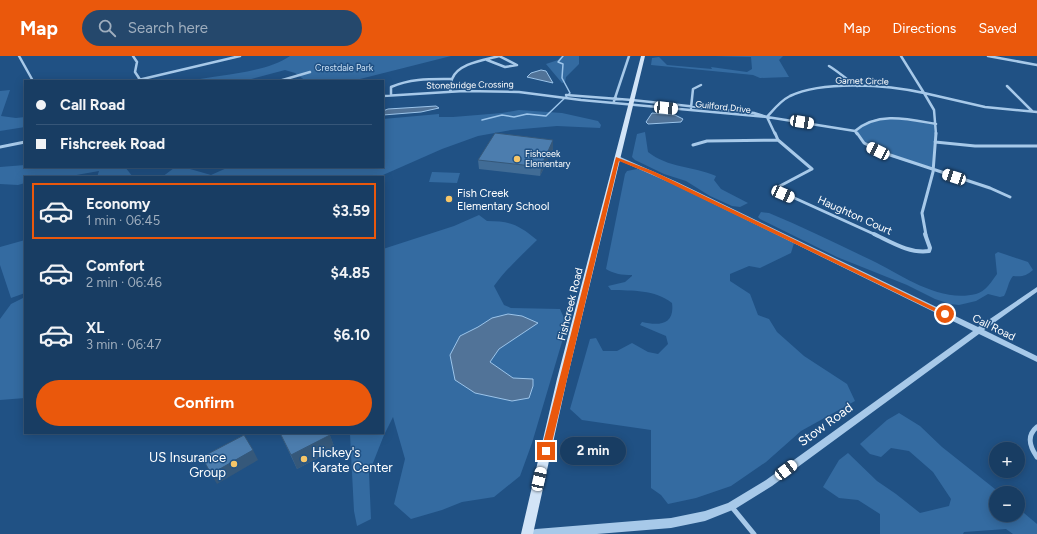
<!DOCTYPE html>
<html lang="en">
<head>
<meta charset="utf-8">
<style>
  body { margin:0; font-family:Figtree,sans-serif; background:#25486c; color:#f1f3f6; height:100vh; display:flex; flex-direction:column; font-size:15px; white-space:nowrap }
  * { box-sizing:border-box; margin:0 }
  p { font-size:13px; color:#9faebe }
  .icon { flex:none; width:22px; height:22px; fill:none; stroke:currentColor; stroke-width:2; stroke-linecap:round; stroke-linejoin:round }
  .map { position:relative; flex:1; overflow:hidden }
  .sheet { position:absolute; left:24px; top:120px; width:360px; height:258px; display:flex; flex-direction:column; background:#183d63; border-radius:0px; box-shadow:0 2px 10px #0003,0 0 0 1px #365678 }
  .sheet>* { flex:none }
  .guide { position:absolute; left:24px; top:24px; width:360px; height:88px; border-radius:0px; box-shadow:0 2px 10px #0003,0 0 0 1px #365678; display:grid; align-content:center; height:88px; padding:0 12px; background:#183d63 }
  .fabs { position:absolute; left:989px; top:386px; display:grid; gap:8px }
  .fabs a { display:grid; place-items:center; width:36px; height:36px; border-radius:50%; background:#183d63; box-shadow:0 2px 10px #0003,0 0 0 1px #365678; font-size:20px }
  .end { position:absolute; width:18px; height:18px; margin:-9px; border:5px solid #ea580c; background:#fff; box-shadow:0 0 0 2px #fff }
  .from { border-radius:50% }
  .bubble { position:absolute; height:28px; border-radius:14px; background:#183d63; box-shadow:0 2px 10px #0003,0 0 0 1px #365678; font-size:13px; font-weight:700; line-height:28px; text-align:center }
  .car { position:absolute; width:12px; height:24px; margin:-12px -6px; border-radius:5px; box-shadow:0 0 3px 1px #0007; background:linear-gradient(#fff 24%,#345 0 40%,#fff 0 76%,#345 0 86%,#fff 0) }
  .guide b { display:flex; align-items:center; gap:14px; height:38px; font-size:15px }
  .guide b+b { border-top:1px solid #365678 }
  .guide i { width:10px; height:10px; background:#f1f3f6 }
  ul { padding:7px 0 0; list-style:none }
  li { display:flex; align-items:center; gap:12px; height:56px; margin:0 8px 6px; padding:0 4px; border:2px solid transparent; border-radius:0px }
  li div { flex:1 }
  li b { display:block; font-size:15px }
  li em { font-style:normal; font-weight:700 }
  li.selected { border-color:#ea580c }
  li>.icon { width:36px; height:36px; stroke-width:1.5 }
  .cta { display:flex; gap:8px; margin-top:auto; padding:8px 12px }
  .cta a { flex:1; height:46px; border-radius:24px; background:#ea580c; color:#fff; font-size:16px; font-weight:700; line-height:46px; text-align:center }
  header { display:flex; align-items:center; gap:24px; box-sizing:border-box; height:56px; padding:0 20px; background:#ea580c; color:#fff }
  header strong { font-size:19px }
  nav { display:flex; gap:22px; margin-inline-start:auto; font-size:14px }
  .search { width:280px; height:36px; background:#25486c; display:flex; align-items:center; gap:10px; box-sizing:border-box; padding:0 14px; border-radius:22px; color:#9faebe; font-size:15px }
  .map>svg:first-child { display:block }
</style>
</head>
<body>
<header>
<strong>Map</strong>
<div class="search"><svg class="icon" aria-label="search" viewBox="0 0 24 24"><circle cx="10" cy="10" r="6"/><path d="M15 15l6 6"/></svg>Search here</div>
<nav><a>Map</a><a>Directions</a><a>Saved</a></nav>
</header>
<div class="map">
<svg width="1037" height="478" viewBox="0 0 1037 478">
  <rect width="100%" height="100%" fill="#205184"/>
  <path fill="#346ba1" d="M290,0h161l-99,25h-46l-11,-8 -10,-3 -41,11h-54c28,-6 76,-8 100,-25z
    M562,0h17v8l-13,13 -1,5 -3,1 -16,-19 12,-4z
    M714,0h69l-4,4 10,17 -29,1 -7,-3 -102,-10 1,-7 7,-1 8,8 45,4 -1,-2 36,5 5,-3 -1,-12z
    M10,34l-9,26 15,2 9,-1v10l-25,4v-40z
    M519,54l43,3 36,8 3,4 -1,3 -43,-2 -46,4 -33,6 -36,13 -59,26 -9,2h-212l12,-9 9,-1 28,8 18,-8h154v-48l56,-5v3h14l49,-4z
    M876,63h22l38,5 -3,46 -41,-13 -28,-14 -9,-12 5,-6z
    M645,76l3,20c20,16 45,14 68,24l-2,4 7,9 27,14 -8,4 -8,-1 -22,-10 -24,-15 -22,-7 -29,-14 -3,-3 5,-23z
    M25,109v2h100l8,10h-36l2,-6 -34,6h-40v6l-7,2 -18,-1v-17z
    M637,113l10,2 147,72 -3,10 -31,15 -11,-2 -19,8v7l20,13 8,21 11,4 8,13 27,24 43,28 8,17 -54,30 -35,31 -35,24 -35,12 -28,6 -7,-9 -10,-7v-58l-69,-10 -12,-11 20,-70 6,-1 7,13h14l15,-8 16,9 10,2 10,-10 -2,-8 -26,-11 2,-3c17,4 33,3 30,-19 -18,-14 -39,-12 -61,-13l-3,-4 17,-4 7,-6v-1c-10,0 -18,-1 -26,-6l19,-95 2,-3z
    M432,116h1l27,1 -3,10 -28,-1z
    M761,156l8,1c34,14 68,31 102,47 31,15 68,43 105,34 9,-2 16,-13 21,-20l-2,-20 3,-2 30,10 5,8c-7,6 -11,7 -20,6 -5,6 -5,13 -9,20l-4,1 -12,-3 -12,7 -17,4 -9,-1 -15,-5 -28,-14 -70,-28 -77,-38 -2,-2z
    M479,159l8,6c23,0 32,4 50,19 -15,15 -31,29 -43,46l10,19 7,3 49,1 7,16 -35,118 -12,33 -26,21 -32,5 -20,8 -31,9 -17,-15 11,-45 -12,-42 -9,18 -15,38 2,46 -14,7 -3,-15 -4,-77 1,-1h32v-184l71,-23z
    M25,184v53l-14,5 -11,-33v-18z
    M25,241v101l-25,2v-81l11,-15z
    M899,357l21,13 22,21 58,46h-4v22h22v-7l19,16v10h-24l-7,-5 -42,3 -1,2h-83v-20l-22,-14 -19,-2 -16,-11 16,-27 9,-7 29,28 19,13 24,19 29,-7 2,-7 -18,-27 -24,-21 -18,-3 -10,9 -11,-3 -10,-10 27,-24z"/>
  <path fill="#517398" stroke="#9bc4ea" d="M541,14l5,1 7,12 -26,-6 4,-4z
    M436,50l3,2 -18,4 -38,3v-4l5,-2z
    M652,57l23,2 8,4 -2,3 -33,2 -2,-2z
    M508,258l14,2 16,7 -39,26 -9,13 23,16 20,1v7l-4,12 -17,3 -37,-8 -20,-13 -5,-25 10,-19 18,-9 14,-9z"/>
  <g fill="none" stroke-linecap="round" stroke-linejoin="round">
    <path stroke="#9bc4ea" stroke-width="1.5" d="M482,64l20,-5 12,2 13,-3 19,2 24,-23 -8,-15 1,-14 -5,-2 5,-6"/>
    <path stroke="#a7c9e9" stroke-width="2.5" d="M19,0l14,25
      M133,0l4,6 -2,10 6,9
      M901,0l23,37
      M988,0l49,9
      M487,4l18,7 12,-2 -18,-9
      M829,10c10,6 18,14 28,20
      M134,25l106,-25
      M279,25l31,-9
      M1007,30l25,25
      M450,36c1,-4 1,-9 2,-13 6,-16 33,-19 47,-23
      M924,37l61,14 52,5
      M924,37l10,17 2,24
      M391,39v-8c20,-9 40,-8 61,-8
      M566,39l66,5 122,13 13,4 88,14
      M383,40l81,-5 55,1 62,8 186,17
      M614,45l15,-45
      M691,52l2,-19 8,-4
      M775,78l-8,-17c7,-8 13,-16 23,-21 34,-16 98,-11 134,-3
      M857,78l-2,-3c23,-20 53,-12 81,-7"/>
    <path stroke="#a7c9e9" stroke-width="3" d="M775,77l3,7 34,29 -34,18 1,4 97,44
      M857,77l7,10 17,9 109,36 20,9
      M935,86l40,4h62
      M693,89l14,-4 71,-1
      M0,91l25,-5
      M926,179l-4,-22 11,-41 3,-39"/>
    <path stroke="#a7c9e9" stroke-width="4" d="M874,178c17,8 36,20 55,17l1,-3 -5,-14"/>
    <path stroke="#a7c9e9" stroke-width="5" d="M1037,371c-11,9 -7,20 0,30
      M731,450l23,28"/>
    <path fill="#a7c9e9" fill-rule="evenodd" d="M618,100l59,26 301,145 59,-40v5l-53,38 53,26v6l-58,-28 -207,152 -37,23 -30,12 -34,7 -74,6h-66l1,-4 4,-1 135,-11 34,-7 23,-8 38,-23 207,-149 -300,-147 -57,-25v-2z"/>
    <path fill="#d2e4f7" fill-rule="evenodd" d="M641,0h4l-78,323 -34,155h-12l36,-155z"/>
  </g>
  <path fill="#416c96" d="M553,93l-13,27 -61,-7 -1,-9z
    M280,377h49l6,16 -38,20z"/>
  <path fill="#35587a" d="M553,84v9l-13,27 1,-9z
    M330,379l5,14 -38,20 -6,-14z
    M253,394l5,10 -41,24 -6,-10z"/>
  <path fill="#4c7dae" stroke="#35587a" d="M495,77l58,7 -12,27 -63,-7z
    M280,377h49l1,2 -39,20z
    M244,379l9,15 -42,24 -9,-17z"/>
  <path fill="#ea580c" d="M616,101l39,15 293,142 -1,1h-5l-291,-141 -32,-13 -69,290 -1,3h-6l-2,-3z"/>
  <g fill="#f7c668" stroke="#205184" stroke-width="1.5">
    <circle cx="517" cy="103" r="4"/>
    <circle cx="449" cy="143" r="4"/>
    <circle cx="304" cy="403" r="4"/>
    <circle cx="234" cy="408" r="4"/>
  </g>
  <g text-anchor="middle" stroke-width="3" stroke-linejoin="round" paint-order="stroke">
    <g font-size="9" fill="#cce2f7" stroke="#205184">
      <text x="344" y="15">Crestdale Park</text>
    </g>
    <g font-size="9" fill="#fff" stroke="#205184">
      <text transform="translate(862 25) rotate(1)" y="3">Garnet Circle</text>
      <text transform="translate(470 29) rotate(-1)" y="3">Stonebridge Crossing</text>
      <text transform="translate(723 51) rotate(6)" y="3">Guilford Drive</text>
    </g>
    <g font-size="9" fill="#fff" stroke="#205184" text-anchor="start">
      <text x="525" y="101">Fishceek<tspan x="525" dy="10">Elementary</tspan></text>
    </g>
    <g font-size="11" fill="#fff" stroke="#205184" text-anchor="start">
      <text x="457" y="141">Fish Creek<tspan x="457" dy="13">Elementary School</tspan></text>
    </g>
    <g font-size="11" fill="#fff" stroke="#205184">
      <text transform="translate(855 159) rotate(24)" y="4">Haughton Court</text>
      <text transform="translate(570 248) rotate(-76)" y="4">Fishcreek Road</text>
      <text transform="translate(994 271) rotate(26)" y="4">Call Road</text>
    </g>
    <g font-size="13" fill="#fff" stroke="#205184">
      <text transform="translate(825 368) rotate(-36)" y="5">Stow Road</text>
    </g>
    <g font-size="13" fill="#fff" stroke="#205184" text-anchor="start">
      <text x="312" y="401">Hickey's<tspan x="312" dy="15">Karate Center</tspan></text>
      <text x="226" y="406" text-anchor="end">US Insurance<tspan x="226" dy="15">Group</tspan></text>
    </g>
  </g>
</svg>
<div class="fabs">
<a>+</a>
<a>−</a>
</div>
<i class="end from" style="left:945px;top:258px"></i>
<i class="end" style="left:546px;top:395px"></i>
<div class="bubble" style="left:560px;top:381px;width:66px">2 min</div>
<i class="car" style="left:666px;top:52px;rotate:96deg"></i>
<i class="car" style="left:802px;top:66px;rotate:99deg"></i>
<i class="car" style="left:878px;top:95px;rotate:296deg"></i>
<i class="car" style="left:954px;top:121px;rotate:288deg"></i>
<i class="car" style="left:783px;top:138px;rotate:114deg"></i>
<i class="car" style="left:786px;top:414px;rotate:53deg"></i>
<i class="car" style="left:539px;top:423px;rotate:13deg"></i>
<div class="guide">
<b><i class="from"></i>Call Road</b>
<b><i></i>Fishcreek Road</b>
</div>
<section class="sheet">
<ul>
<li class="selected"><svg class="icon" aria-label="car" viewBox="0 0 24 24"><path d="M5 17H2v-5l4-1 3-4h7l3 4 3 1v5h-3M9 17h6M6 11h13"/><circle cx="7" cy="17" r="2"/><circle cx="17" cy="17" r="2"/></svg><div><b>Economy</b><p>1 min · 06:45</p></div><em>$3.59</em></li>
<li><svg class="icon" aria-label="car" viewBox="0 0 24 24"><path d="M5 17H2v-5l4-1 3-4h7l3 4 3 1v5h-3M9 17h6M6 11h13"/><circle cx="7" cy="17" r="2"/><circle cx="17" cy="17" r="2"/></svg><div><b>Comfort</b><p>2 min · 06:46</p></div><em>$4.85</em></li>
<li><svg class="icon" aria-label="car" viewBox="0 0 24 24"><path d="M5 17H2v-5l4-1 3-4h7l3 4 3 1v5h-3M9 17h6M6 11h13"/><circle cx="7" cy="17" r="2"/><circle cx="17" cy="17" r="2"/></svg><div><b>XL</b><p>3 min · 06:47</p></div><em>$6.10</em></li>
</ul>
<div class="cta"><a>Confirm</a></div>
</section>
</div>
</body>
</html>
